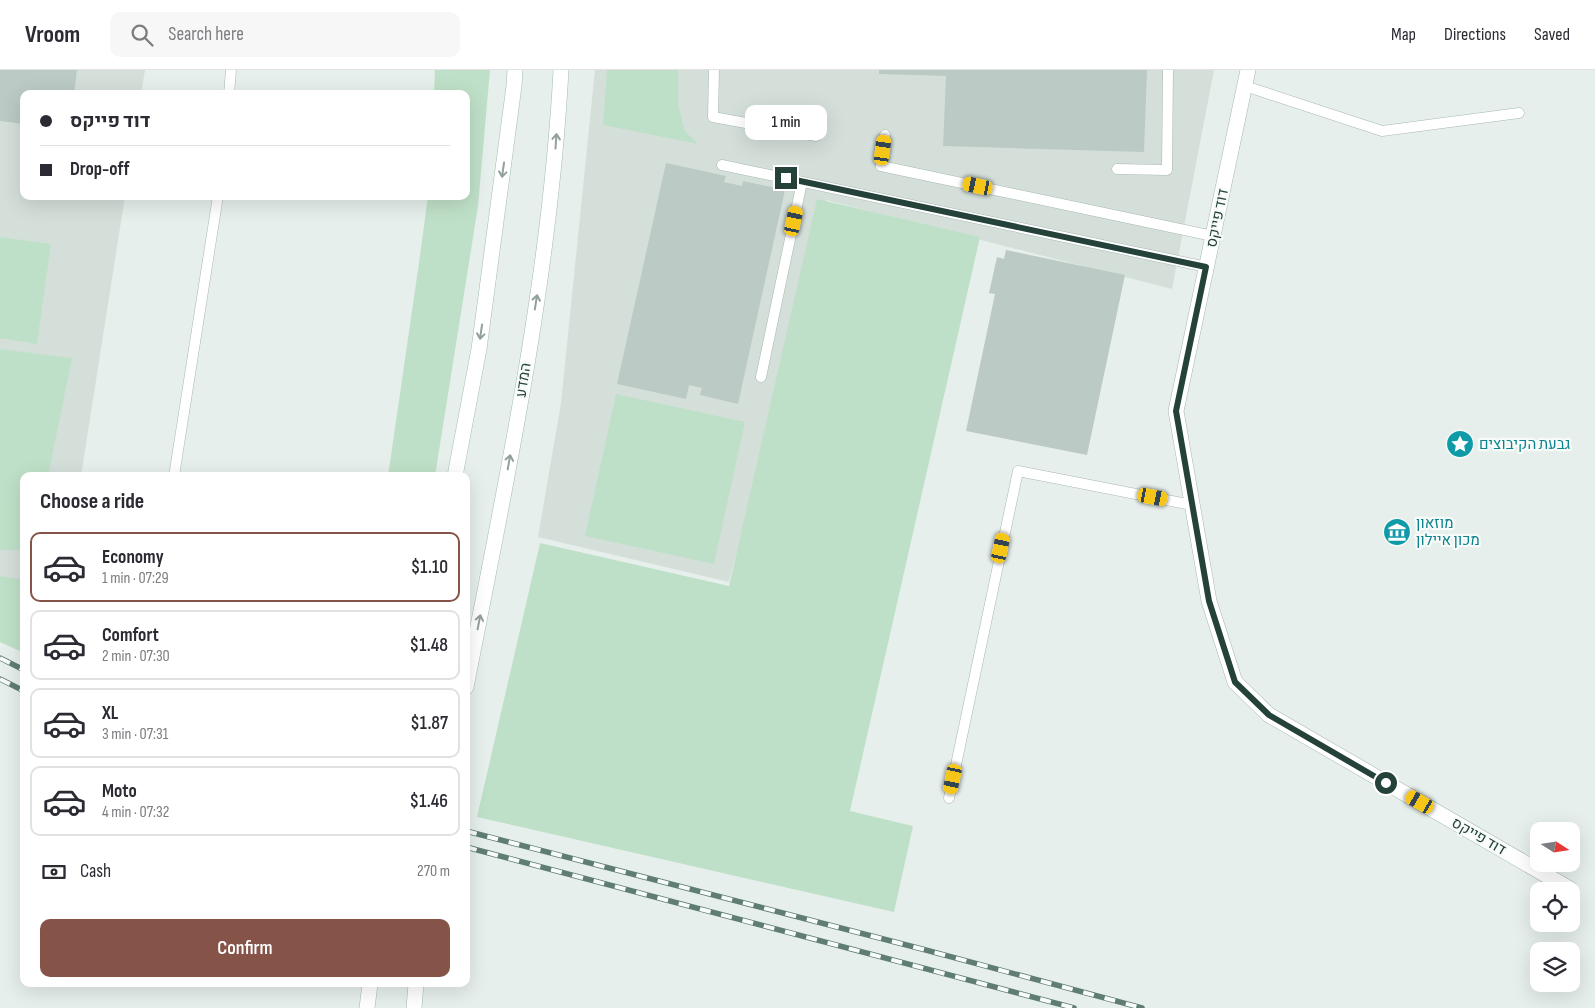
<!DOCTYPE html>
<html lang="en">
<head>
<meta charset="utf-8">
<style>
  body { margin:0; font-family:"Sofia Sans Condensed",Heebo,sans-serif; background:#f7f7f7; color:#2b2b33; height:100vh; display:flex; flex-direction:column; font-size:19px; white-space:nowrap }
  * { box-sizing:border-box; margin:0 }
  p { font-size:16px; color:#7c7c81 }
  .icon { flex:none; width:28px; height:28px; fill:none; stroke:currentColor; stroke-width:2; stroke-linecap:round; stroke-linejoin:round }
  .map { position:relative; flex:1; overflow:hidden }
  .details { position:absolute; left:20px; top:402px; width:450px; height:515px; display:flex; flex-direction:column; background:#fff; border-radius:10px; box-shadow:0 5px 20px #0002 }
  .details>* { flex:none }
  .hud { position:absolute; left:20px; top:20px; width:450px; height:110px; border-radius:10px; box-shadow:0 5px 20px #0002; display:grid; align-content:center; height:110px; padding:0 20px; background:#fff }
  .needle { width:32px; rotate:102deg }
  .controls { position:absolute; left:1530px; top:752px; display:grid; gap:10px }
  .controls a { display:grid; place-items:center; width:50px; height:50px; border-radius:10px; background:#fff; box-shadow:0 5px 20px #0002; font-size:25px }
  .end { position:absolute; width:22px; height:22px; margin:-11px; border:6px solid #24423a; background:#fff; box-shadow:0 0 0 2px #fff }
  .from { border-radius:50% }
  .bubble { position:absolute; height:35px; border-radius:10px; background:#fff; box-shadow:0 5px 20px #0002; font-size:16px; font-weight:600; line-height:35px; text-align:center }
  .car { position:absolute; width:15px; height:30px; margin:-15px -8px; border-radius:6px; box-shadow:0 0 4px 1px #0007; background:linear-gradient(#f5c518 24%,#345 0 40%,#f5c518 0 76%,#345 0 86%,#f5c518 0) }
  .hud b { display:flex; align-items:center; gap:18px; height:48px; font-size:19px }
  .hud b+b { border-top:1px solid #e1e1e2 }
  .hud i { width:12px; height:12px; background:#2b2b33 }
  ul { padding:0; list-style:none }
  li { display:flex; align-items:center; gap:15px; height:70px; margin:0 10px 8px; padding:0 10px; border:2px solid #e1e1e2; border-radius:10px }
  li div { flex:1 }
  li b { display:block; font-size:19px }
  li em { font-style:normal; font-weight:600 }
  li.active { border-color:#855347 }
  li>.icon { width:45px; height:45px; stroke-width:1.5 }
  h2 { padding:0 20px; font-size:22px; line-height:60px }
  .pay { display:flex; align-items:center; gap:12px; height:55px; padding:0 20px; font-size:19px }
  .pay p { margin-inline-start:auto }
  .button { display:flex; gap:10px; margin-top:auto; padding:10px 20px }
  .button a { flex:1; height:58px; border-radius:10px; background:#855347; color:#fff; font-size:20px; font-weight:600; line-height:58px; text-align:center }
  header { display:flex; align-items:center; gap:30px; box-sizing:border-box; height:70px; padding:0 25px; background:#fff; border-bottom:1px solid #e1e1e2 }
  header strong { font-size:24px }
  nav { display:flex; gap:28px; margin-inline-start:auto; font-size:18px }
  .search { width:350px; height:45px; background:#f7f7f7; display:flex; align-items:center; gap:12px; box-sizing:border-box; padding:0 18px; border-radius:10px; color:#7c7c81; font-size:19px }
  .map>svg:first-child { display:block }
</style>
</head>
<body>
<header>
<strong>Vroom</strong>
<div class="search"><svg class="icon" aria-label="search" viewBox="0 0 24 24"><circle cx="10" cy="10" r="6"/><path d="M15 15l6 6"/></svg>Search here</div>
<nav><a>Map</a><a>Directions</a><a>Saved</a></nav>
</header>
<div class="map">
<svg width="1595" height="938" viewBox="0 0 1595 938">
  <rect width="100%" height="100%" fill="#e6efeb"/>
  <path fill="#d4dfda" d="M0,0h145l-4,24h-117v102h101l-44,280h-57v125l-24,-15z
    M595,0h619l-42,219 -346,-89 -97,382 -191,-45 23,-134z"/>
  <path fill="#bfe0c8" d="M435,0h55l-12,136 -43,270h-47l31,-213 9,-67h38v-102h-32z
    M607,0h71v35l7,26 13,13 -95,-19z
    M817,129l163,38 -130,574 63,15 -19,86 -417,-95 63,-274 189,43z
    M0,167l51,7 -14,100 -37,-6z
    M0,279l72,9 -24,118h-24v70l-5,4h-19z
    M616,324l129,28 -31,142 -129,-28z
    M0,506l24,4v73l-24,-11z"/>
  <path fill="#bbcac4" d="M0,0h77l-3,24h-50v30l-24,-3z
    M879,0h268l-3,82 -201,-6 3,-70 -67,-2z
    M666,93l60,13 -2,6 18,4 1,-5 42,9 -47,214 -38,-9 2,-7 -13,-3 -3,14 -69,-15z
    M1006,180l119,25 -38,180 -121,-24 29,-137 -6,-1 8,-36 7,2z"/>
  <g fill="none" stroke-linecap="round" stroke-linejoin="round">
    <g stroke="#a8b8b2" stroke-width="11">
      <path id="lane" d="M714,0l-1,47 103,19
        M1245,16l137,45 137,-18
        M229,24l2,-24
        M885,65l-4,31 332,70
        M722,95l485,102
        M1117,99l50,1 1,-100
        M761,307l41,-195
        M174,406l44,-280
        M949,728l69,-327 174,34"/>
    </g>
    <g stroke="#a8b8b2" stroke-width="16">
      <path id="street" d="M1248,0l-72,341 33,190 26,81 34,33 301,174"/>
    </g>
    <g stroke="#a4bbb3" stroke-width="16">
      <path id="secondary" d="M455,406l24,-127 35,-263 1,-16
        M466,617c40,-204 84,-409 95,-617
        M367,938l3,-24
        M414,938l2,-24"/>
    </g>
    <use href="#lane" stroke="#fff" stroke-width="10"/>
    <use href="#street" stroke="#fff" stroke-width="15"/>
    <use href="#secondary" stroke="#fff" stroke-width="15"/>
    <g stroke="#5f7d75" stroke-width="5.5">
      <path id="rail" d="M0,588l24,12
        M0,609l24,12
        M466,761l456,118 220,59
        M466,777l608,161"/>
    </g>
    <use href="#rail" stroke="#f7fbf9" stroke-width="4" stroke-dasharray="11" stroke-linecap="butt"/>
  </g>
  <defs><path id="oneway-shaft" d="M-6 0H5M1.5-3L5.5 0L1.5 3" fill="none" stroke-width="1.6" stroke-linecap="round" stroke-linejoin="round" transform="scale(1.25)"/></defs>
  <g stroke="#92a09c">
    <use href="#oneway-shaft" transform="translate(556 71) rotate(-86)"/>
    <use href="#oneway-shaft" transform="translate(503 100) rotate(98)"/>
    <use href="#oneway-shaft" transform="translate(536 232) rotate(-81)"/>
    <use href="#oneway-shaft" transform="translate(481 262) rotate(98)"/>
    <use href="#oneway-shaft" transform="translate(509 392) rotate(-80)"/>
    <use href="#oneway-shaft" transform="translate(479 552) rotate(-79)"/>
  </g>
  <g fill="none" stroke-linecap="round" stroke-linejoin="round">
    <path stroke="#24423a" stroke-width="6" d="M786,108l420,89 -30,144 33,190 26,81 34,33 117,68"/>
  </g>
  <defs>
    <g id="sight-disc" transform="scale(1.4375)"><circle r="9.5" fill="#0f9aa8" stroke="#f7fbf9"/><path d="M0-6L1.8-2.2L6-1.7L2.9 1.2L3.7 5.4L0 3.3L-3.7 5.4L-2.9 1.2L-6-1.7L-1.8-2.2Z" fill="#fff"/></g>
    <g id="museum-disc" transform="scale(1.4375)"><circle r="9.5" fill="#0f9aa8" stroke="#f7fbf9"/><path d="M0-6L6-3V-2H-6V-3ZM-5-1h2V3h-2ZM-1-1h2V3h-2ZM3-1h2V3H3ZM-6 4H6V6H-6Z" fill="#fff"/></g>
  </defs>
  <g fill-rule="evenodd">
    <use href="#sight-disc" x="1460" y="374"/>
    <use href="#museum-disc" x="1397" y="462"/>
  </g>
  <g text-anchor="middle" stroke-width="4.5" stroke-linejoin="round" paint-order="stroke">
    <g font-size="15" fill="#24423a" stroke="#f7fbf9">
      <text transform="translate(1217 148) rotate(-78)" y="5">דוד פייקס</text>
      <text transform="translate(523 310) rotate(-81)" y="5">המדע</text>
      <text transform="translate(1479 766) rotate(30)" y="5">דוד פייקס</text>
    </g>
    <g font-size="15" fill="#0d838f" stroke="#f7fbf9" text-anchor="start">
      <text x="1479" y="379">גבעת הקיבוצים</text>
      <text x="1416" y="458">מוזאון<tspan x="1416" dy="17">מכון איילון</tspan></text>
    </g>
  </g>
</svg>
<div class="controls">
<a><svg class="needle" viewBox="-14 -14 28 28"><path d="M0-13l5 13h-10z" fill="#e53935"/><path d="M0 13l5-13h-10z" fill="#7c7c81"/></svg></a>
<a><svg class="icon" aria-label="locate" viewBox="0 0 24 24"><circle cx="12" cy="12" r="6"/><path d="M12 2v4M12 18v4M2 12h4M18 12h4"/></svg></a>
<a><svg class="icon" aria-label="layers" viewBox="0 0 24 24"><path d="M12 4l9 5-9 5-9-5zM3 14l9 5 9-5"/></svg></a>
</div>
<i class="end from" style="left:1386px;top:713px"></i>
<i class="end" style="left:786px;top:108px"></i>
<div class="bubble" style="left:745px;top:35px;width:82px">1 min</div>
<i class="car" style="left:883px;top:80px;rotate:8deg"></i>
<i class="car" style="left:978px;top:116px;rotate:282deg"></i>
<i class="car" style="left:794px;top:151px;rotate:12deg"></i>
<i class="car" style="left:1153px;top:427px;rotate:101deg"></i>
<i class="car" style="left:1001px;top:478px;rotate:12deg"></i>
<i class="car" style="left:953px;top:709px;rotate:192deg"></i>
<i class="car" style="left:1420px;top:732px;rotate:300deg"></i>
<div class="hud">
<b><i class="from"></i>דוד פייקס</b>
<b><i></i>Drop-off</b>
</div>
<section class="details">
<h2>Choose a ride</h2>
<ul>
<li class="active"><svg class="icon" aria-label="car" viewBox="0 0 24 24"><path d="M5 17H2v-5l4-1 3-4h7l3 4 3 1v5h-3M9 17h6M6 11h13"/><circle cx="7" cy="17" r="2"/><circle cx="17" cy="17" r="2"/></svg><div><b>Economy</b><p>1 min · 07:29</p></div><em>$1.10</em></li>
<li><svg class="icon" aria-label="car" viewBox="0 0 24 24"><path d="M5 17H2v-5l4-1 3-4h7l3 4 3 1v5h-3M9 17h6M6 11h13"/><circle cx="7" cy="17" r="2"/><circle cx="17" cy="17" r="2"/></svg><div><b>Comfort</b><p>2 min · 07:30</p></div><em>$1.48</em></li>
<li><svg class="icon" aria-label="car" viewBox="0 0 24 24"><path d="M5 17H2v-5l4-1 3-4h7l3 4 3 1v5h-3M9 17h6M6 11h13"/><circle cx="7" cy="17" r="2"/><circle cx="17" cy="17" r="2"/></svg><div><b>XL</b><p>3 min · 07:31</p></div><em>$1.87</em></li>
<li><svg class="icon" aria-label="car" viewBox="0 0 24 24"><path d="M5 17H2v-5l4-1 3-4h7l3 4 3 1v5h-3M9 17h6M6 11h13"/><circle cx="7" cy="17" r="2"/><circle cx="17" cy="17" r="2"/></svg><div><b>Moto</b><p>4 min · 07:32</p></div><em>$1.46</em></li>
</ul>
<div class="pay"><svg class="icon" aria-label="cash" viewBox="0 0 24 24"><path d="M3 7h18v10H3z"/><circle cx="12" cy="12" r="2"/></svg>Cash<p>270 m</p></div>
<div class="button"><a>Confirm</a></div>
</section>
</div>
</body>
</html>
